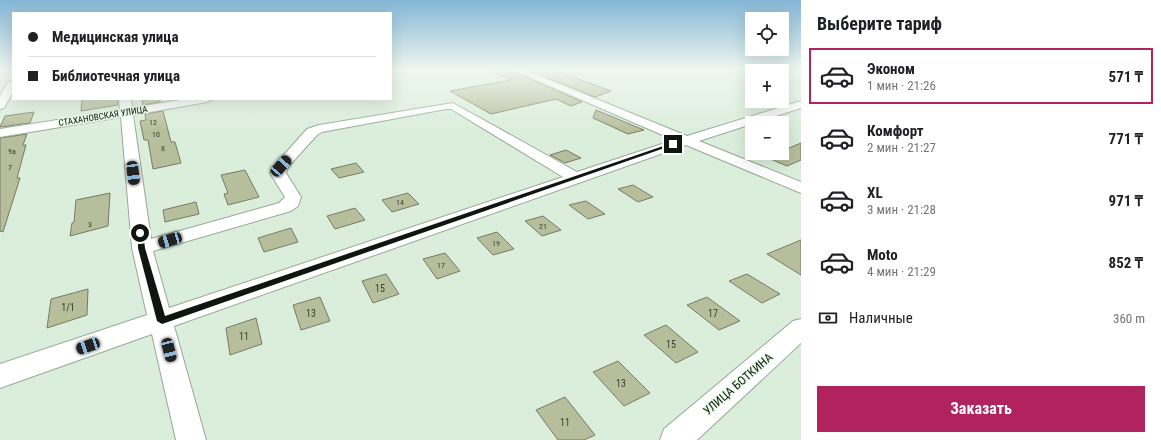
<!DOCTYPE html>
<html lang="ru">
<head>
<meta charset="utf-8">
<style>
  body { margin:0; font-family:"Roboto Condensed",sans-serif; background:#f2f2f2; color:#202124; height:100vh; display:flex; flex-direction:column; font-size:15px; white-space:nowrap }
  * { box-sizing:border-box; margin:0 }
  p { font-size:13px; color:#757577 }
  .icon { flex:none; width:22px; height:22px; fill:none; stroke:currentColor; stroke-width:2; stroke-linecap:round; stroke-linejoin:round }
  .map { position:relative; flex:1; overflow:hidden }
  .sheet { display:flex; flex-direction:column; background:#fff; width:360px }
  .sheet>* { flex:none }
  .banner { position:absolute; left:12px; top:12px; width:380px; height:88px; border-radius:0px; box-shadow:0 4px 16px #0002; display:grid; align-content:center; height:88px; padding:0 16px; background:#fff }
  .fabs { position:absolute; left:745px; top:12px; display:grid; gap:8px }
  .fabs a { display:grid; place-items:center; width:44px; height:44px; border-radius:0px; background:#fff; box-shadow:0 4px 16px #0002; font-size:20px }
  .end { position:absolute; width:18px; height:18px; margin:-9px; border:5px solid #0f160f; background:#fff; box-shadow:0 0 0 2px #fff }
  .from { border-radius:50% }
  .car { position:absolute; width:12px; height:24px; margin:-12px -6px; border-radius:5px; box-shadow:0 0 3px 1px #0007; background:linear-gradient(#222 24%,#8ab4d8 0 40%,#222 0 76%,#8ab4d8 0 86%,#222 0) }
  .banner b { display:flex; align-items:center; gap:14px; height:38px; font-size:15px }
  .banner b+b { border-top:1px solid #e0e0e0 }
  .banner i { width:10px; height:10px; background:#202124 }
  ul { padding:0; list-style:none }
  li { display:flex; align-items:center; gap:12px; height:56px; margin:0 8px 6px; padding:0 8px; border:2px solid transparent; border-radius:0px }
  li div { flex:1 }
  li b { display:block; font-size:15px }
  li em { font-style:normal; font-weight:700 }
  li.active { border-color:#b0235e }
  li>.icon { width:36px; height:36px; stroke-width:1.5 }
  h2 { padding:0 16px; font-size:18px; line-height:48px }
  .pay { display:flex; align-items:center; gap:10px; height:44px; padding:0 16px; font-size:15px }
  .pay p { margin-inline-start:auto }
  .primary-button { display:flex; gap:8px; margin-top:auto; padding:8px 16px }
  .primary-button a { flex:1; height:46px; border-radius:0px; background:#b0235e; color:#fff; font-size:16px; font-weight:700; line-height:46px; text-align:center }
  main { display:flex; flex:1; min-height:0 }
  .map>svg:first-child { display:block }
</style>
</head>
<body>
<main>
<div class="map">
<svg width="801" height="440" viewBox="0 0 801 440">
  <rect width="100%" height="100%" fill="#dbeedb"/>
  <path fill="#b7be9b" stroke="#767b65" d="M487,70h25v1l70,31 -11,4 -15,-7 -65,15 -41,-23 61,-11z
    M528,70h26l57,21 -16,6z
    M82,99h36v6l-37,6z
    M142,99h18v3l-17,3z
    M596,110l48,20 -16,4 -35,-16z
    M163,111l8,31h4l6,21 -28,6 -5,-29h-4l-4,-19 6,-1 -1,-6z
    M34,112l-4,11 -30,4 5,-11z
    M27,134l-4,11h3l-9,33h3l-17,54 -3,-1v-93z
    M801,143v17l-14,6 -21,-9 16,-4v-2z
    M566,150l15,8 -16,5 -15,-8z
    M356,163l8,9 -25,6 -8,-9z
    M245,170l14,27 -31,8 -4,-11 4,-1 -7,-18z
    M633,185l20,12 -15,5 -20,-13z
    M110,193l-2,33 -38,10 2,-13 2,-1 2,-22z
    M408,193l11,11 -27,8 -10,-12z
    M586,201l19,13 -17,5 -19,-14z
    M196,202l3,12 -34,8 -2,-12z
    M355,208l10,12 -30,9 -8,-13z
    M543,216l18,14 -19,6 -17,-15z
    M291,228l7,14 -34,10 -6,-14z
    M497,232l17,17 -21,6 -16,-17z
    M801,240v35l-34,-21z
    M445,253l15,18 -23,8 -14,-20z
    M386,274l13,20 -26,9 -11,-22z
    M747,274l33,20 -18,9 -33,-22z
    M88,289l-1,26 -40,13 4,-29z
    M320,297l10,24 -29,9 -8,-25z
    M707,297l33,24 -21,9 -32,-25z
    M256,318l6,26 -32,11 -4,-27z
    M666,325l32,27 -22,11 -32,-28z
    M618,361l32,32 -26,13 -31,-34z
    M565,397l30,38 -11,5h-26l-22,-30z"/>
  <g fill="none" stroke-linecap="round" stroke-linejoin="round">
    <g stroke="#96a896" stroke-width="2">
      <path id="minor" d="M513,70h12l162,66 114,-35v7l-102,33 102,41v11l-115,-48 -512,181 32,114h-30l-24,-106 -152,54v-24l147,-49 -15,-67 -11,-131 -121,20v-8l120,-19 -1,-11h12l1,9 54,-9h27l-6,3 -74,13 18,124 128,-36 6,-6 -15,-24 4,-7 33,-37 12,-4 134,-22 124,69 97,-32zM446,109h5l112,68 -394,131 -16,-57 138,-40 7,-5 3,-9 -15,-24 2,-6 29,-32 5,-3z
        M13,81v11l-9,16 -4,1v-13l8,-14z
        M801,319v24l-104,97h-37l4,-11 129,-108z"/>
    </g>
    <use href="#minor" fill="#fff" fill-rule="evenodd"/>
  </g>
  <linearGradient id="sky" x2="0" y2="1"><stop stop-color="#83b6d7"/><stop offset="0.53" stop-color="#eff7ef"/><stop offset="1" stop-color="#eff7ef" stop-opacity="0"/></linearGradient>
  <rect width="801" height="131" fill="url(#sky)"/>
  <path fill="#0f160f" d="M672,143l4,1 -511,179 -3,1 -5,-3 -19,-73v-16l5,1 2,15 20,68z"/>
  <g text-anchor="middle" stroke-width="3" stroke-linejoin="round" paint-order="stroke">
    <g font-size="8" fill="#394032">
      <text x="153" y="125">12</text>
      <text x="156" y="137">10</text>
      <text x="163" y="151">8</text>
      <text x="12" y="154">9а</text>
      <text x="10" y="170">7</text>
      <text x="400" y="205">14</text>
      <text x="90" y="227">3</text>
      <text x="543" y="229">21</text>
      <text x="496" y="246">19</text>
      <text x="441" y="268">17</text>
    </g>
    <g font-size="9" fill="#0f160f" stroke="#e8fbe8">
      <text transform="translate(103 116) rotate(-9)" y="3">СТАХАНОВСКАЯ УЛИЦА</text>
    </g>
    <g font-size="10" fill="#394032">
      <text x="380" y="292">15</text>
      <text x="68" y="311">1/1</text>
      <text x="311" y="317">13</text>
      <text x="713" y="317">17</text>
      <text x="244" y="340">11</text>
      <text x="671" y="348">15</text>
      <text x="621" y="387">13</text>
      <text x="565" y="426">11</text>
    </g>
    <g font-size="12" fill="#0f160f" stroke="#e8fbe8">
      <text transform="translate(738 384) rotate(-41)" y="4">УЛИЦА БОТКИНА</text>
    </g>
  </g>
</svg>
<div class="fabs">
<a><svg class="icon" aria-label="locate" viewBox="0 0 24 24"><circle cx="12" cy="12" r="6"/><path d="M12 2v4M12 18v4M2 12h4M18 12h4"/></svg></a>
<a>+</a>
<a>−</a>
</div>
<i class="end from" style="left:140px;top:233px"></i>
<i class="end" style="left:673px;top:144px"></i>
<i class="car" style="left:281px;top:166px;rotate:42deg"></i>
<i class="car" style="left:133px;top:173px;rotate:173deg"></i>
<i class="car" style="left:170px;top:240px;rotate:254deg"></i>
<i class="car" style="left:88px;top:346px;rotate:251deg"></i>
<i class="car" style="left:169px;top:350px;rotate:166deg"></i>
<div class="banner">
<b><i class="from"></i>Медицинская улица</b>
<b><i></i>Библиотечная улица</b>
</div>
</div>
<section class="sheet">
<h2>Выберите тариф</h2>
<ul>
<li class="active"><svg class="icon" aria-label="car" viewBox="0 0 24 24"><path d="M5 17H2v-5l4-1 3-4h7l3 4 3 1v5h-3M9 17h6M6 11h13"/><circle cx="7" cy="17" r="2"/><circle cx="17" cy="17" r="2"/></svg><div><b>Эконом</b><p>1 мин · 21:26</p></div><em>571 ₸</em></li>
<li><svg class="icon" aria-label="car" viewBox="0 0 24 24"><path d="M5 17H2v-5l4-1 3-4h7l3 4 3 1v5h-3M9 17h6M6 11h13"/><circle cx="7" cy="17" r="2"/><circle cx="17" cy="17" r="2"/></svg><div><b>Комфорт</b><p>2 мин · 21:27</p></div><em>771 ₸</em></li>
<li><svg class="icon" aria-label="car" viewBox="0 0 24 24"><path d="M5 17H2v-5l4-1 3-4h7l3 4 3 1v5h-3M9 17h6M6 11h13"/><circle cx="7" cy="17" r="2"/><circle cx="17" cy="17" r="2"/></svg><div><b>XL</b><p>3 мин · 21:28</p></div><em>971 ₸</em></li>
<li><svg class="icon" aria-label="car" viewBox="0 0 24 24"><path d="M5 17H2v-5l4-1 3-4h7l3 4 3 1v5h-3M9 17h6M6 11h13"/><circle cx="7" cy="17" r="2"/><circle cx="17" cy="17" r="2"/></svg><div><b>Moto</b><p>4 мин · 21:29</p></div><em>852 ₸</em></li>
</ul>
<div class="pay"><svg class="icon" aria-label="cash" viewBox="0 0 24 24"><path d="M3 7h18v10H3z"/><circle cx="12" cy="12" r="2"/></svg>Наличные<p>360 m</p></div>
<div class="primary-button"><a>Заказать</a></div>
</section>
</main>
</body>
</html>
